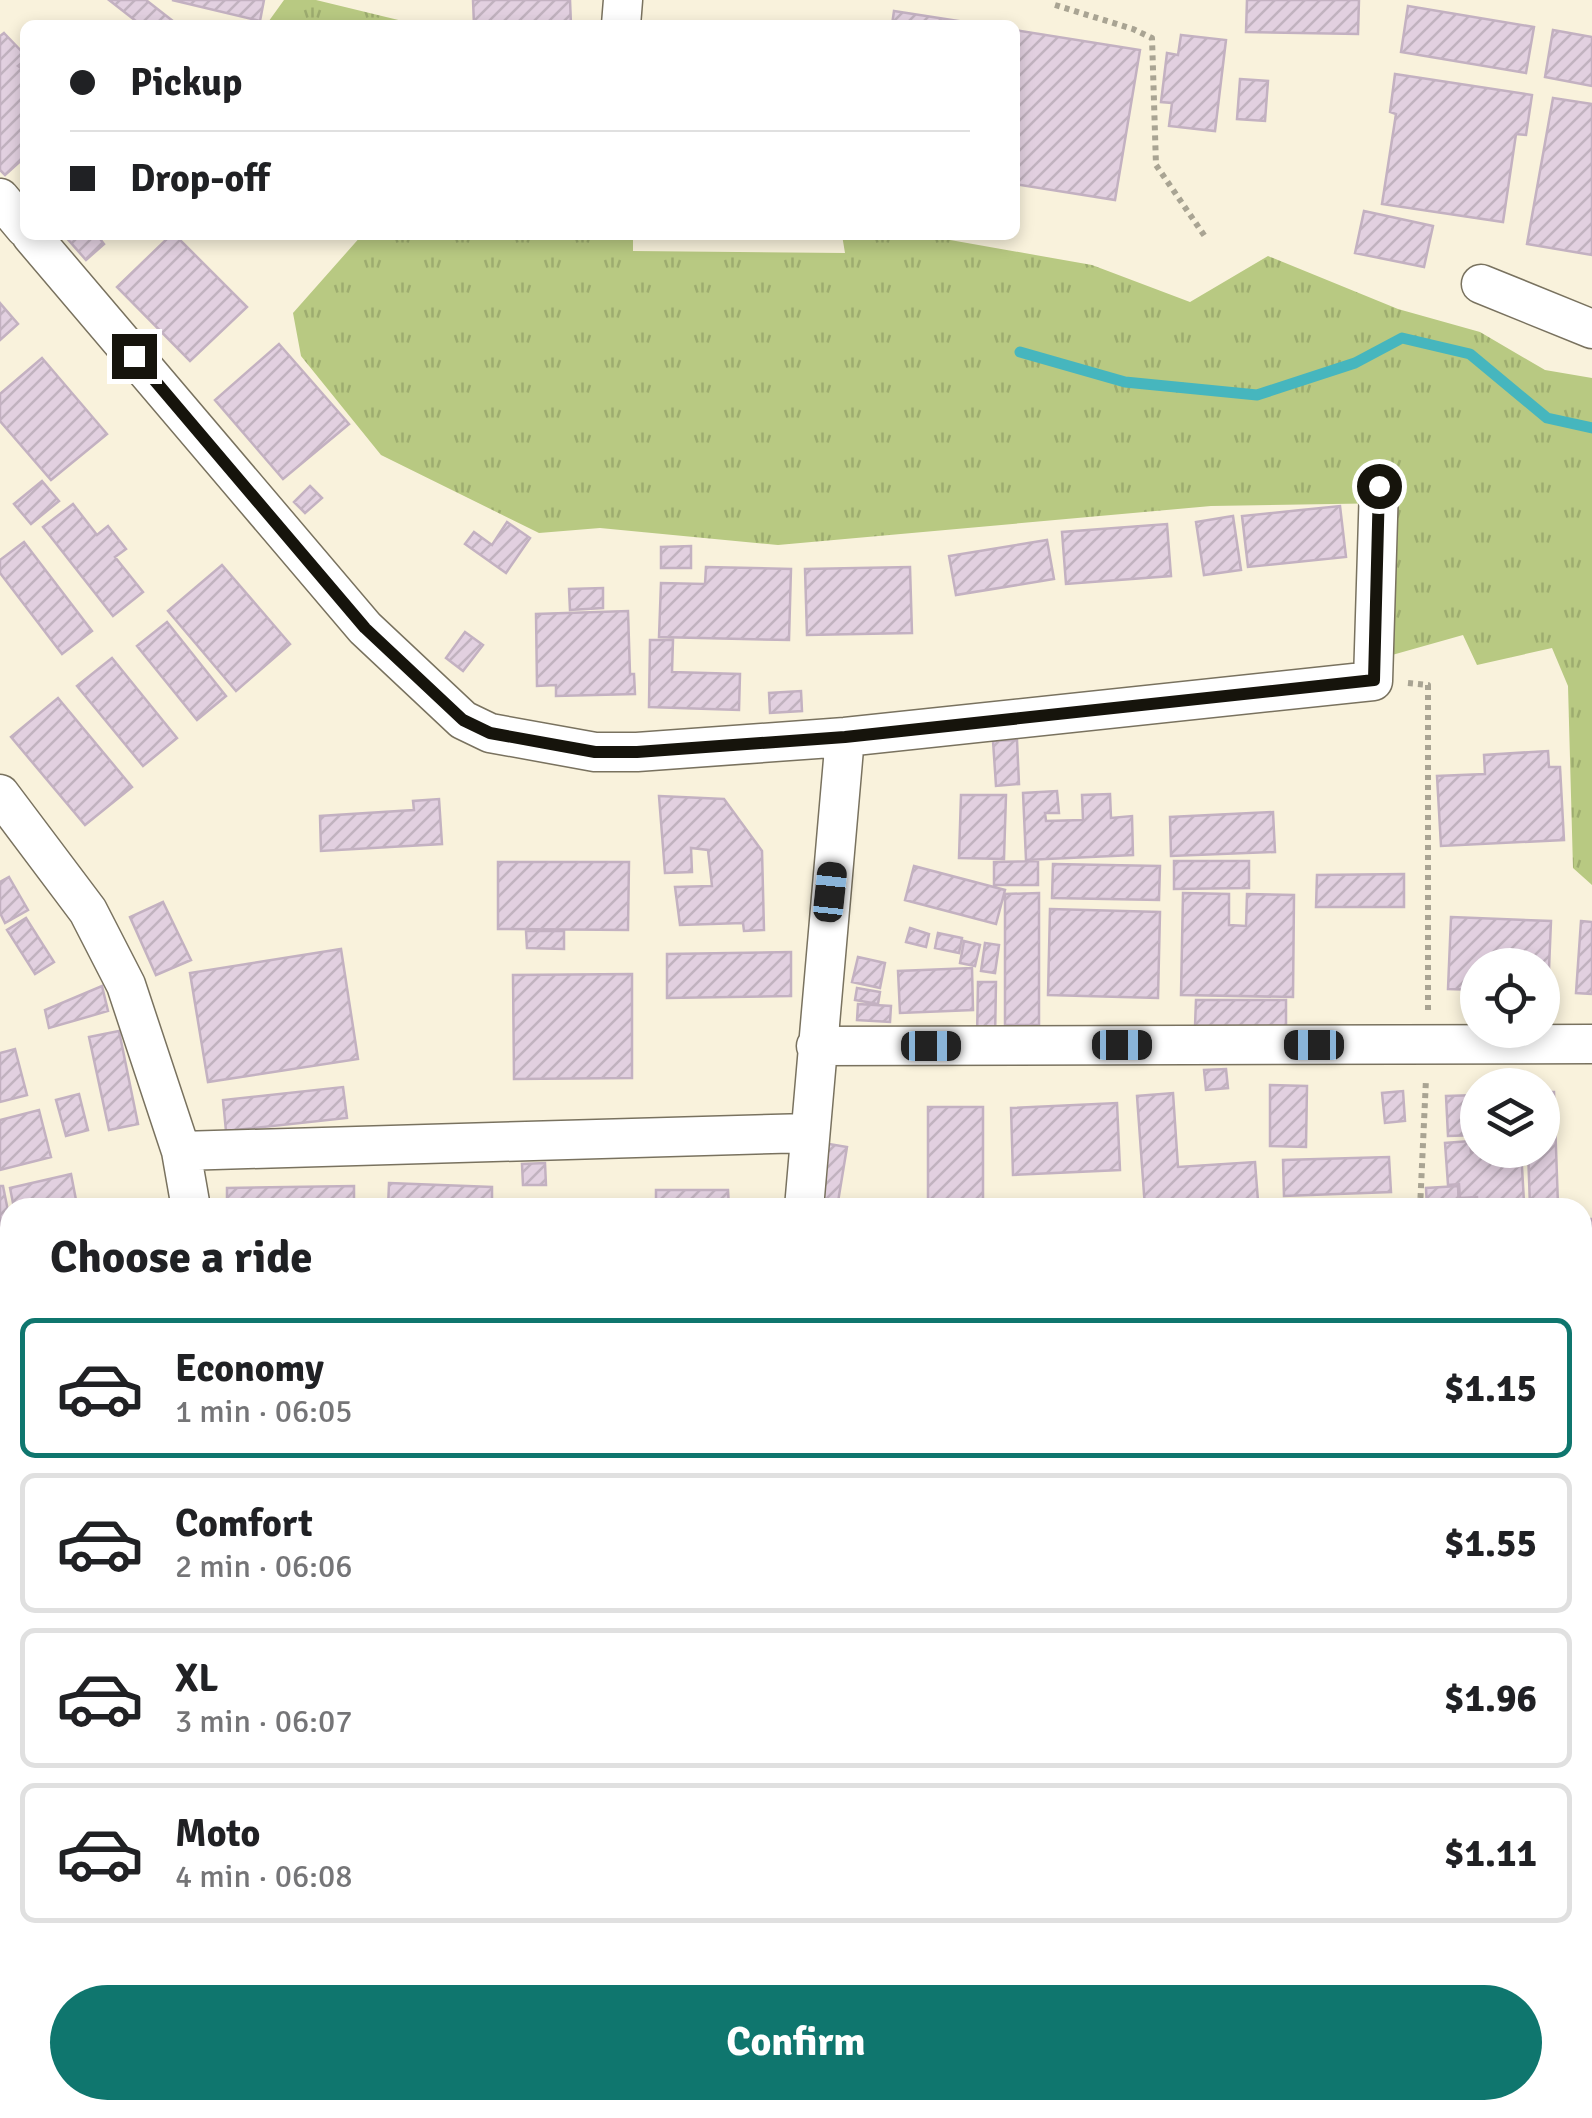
<!DOCTYPE html>
<html lang="en">
<head>
<meta charset="utf-8">
<style>
  body { margin:0; font-family:Signika,sans-serif; background:#f2f2f2; color:#202124; height:100vh; display:flex; flex-direction:column; font-size:38px; white-space:nowrap }
  * { box-sizing:border-box; margin:0 }
  p { font-size:32px; color:#757577 }
  .icon { flex:none; width:55px; height:55px; fill:none; stroke:currentColor; stroke-width:2; stroke-linecap:round; stroke-linejoin:round }
  .map { position:relative; flex:1; overflow:hidden }
  .panel { position:absolute; left:0px; top:1198px; width:1592px; height:922px; display:flex; flex-direction:column; background:#fff; border-radius:30px 30px 0 0; box-shadow:0 5px 15px #0003 }
  .panel>* { flex:none }
  .hud { position:absolute; left:20px; top:20px; width:1000px; height:220px; border-radius:15px; box-shadow:0 5px 15px #0003; display:grid; align-content:center; height:220px; padding:0 50px; background:#fff }
  .controls { position:absolute; left:1460px; top:948px; display:grid; gap:20px }
  .controls a { display:grid; place-items:center; width:100px; height:100px; border-radius:50%; background:#fff; box-shadow:0 5px 15px #0003; font-size:50px }
  .end { position:absolute; width:45px; height:45px; margin:-22px; border:12px solid #16140c; background:#fff; box-shadow:0 0 0 5px #fff }
  .from { border-radius:50% }
  .car { position:absolute; width:30px; height:60px; margin:-30px -15px; border-radius:12px; box-shadow:0 0 8px 2px #0007; background:linear-gradient(#222 24%,#8ab4d8 0 40%,#222 0 76%,#8ab4d8 0 86%,#222 0) }
  .hud b { display:flex; align-items:center; gap:35px; height:95px; font-size:38px }
  .hud b+b { border-top:2px solid #e0e0e0 }
  .hud i { width:25px; height:25px; background:#202124 }
  ul { padding:0; list-style:none }
  li { display:flex; align-items:center; gap:30px; height:140px; margin:0 20px 15px; padding:0 30px; border:5px solid #e0e0e0; border-radius:15px }
  li div { flex:1 }
  li b { display:block; font-size:38px }
  li em { font-style:normal; font-weight:800 }
  li.current { border-color:#0f766e }
  li>.icon { width:90px; height:90px; stroke-width:1.5 }
  h2 { padding:0 50px; font-size:45px; line-height:120px }
  .primary-button { display:flex; gap:20px; margin-top:auto; padding:20px 50px }
  .primary-button a { flex:1; height:115px; border-radius:60px; background:#0f766e; color:#fff; font-size:40px; font-weight:800; line-height:115px; text-align:center }
  .map>svg:first-child { display:block }
</style>
</head>
<body>
<div class="map">
<svg width="1592" height="2118" viewBox="0 0 1592 2118">
  <defs>
    <pattern id="grass-tufts" width="24" height="20" patternUnits="userSpaceOnUse" patternTransform="scale(2.5)"><rect width="24" height="20" fill="#b8c982"/><path d="M3 7l-1-3M5 7V3M7 7l1-3M15 17l-1-3M17 17v-4M19 17l1-3" fill="none" stroke="#9dac6f"/></pattern>
    <pattern id="building-hatch" width="6" height="6" patternUnits="userSpaceOnUse" patternTransform="scale(2.5)"><rect width="6" height="6" fill="#e2d0e0"/><path d="M-1 1l2-2M0 6l6-6M5 7l2-2" fill="none" stroke="#c1b2bf"/></pattern>
  </defs>
  <rect width="100%" height="100%" fill="#f9f2dc"/>
  <path fill="url(#grass-tufts)" d="M284,0h32l103,25h-153z
    M362,235h271v16l212,2 -3,-18h80l170,30 98,37 78,-46 130,53 82,23 65,38 47,8v507l-19,-17 -5,-182 -16,-38 -75,17 -14,-30 -78,22 10,-154 -184,3 -433,39 -178,-17 -61,5 -158,-78 -80,-99 -8,-43z"/>
  <path fill="#b8c982" d="M120,2110h150l1,8h-151z"/>
  <g fill="none" stroke-linecap="round" stroke-linejoin="round">
    <path stroke="#46b6be" stroke-width="11" d="M1020,352l105,30 132,13 98,-32 47,-25 68,16 77,64 45,10"/>
  </g>
  <path fill="url(#building-hatch)" stroke="#c3b1c1" stroke-width="2.5" d="M109,0h37l32,25h-37z
    M172,0h92l-4,21z
    M473,0h97l1,25h-97z
    M1247,0h112l-1,34 -112,-2z
    M1408,6l126,21 -8,46 -125,-21z
    M894,11l90,14h-92z
    M1015,30l125,20 -25,150 -100,-16z
    M1553,30l39,7v49l-47,-9z
    M4,33l21,22v5l-7,6 7,5v86l-20,18 -5,-5v-134z
    M1181,35l45,5 -11,91 -46,-5 3,-23 -11,-1 6,-49 11,2z
    M1395,74l137,21 -6,40 -10,-1 -13,88 -121,-18 14,-90 -6,-2z
    M1240,79l28,2 -3,40 -28,-2z
    M1553,98l39,6v151l-65,-11z
    M1364,211l69,15 -9,41 -69,-14z
    M64,235h33l7,9 -18,16z
    M171,235h4l72,72 -57,54 -73,-74z
    M0,303l18,21 -18,16z
    M279,344l70,80 -66,55 -68,-79z
    M42,358l65,76 -56,46 -51,-59v-27z
    M42,481l17,20 -28,23 -17,-20z
    M310,486l12,12 -17,15 -11,-11z
    M73,504l24,31 11,-9 18,23 -11,8 28,35 -30,24 -70,-89z
    M1340,506l6,51 -98,10 -6,-51z
    M1233,516l8,54 -37,5 -8,-53z
    M507,522l23,16 -24,35 -41,-29 9,-12 18,13z
    M1167,524l4,52 -105,8 -4,-52z
    M1047,540l7,39 -98,16 -7,-39z
    M24,542l68,89 -30,23 -62,-81v-13z
    M691,546v22h-30v-21z
    M222,565l68,79 -54,47 -68,-80z
    M706,567l85,2 -2,71 -130,-3 2,-54 44,1z
    M910,567l2,66 -105,2 -2,-66z
    M603,588v20l-33,2 -1,-21z
    M628,611l2,63h4l1,20 -79,2v-11l-19,1 -1,-72z
    M167,622l59,74 -29,24 -60,-74z
    M465,632l18,13 -20,26 -17,-13z
    M650,640h23l-1,32 68,2 -1,36 -90,-3z
    M112,658l65,80 -34,28 -66,-80z
    M801,691l1,20 -32,2 -1,-20z
    M58,698l74,89 -47,38 -74,-88z
    M1017,740l2,44 -23,2 -3,-45z
    M1548,751l1,16h11l4,73 -123,6 -4,-70 48,-2 -1,-19z
    M1057,791l2,22h-14l1,8 37,-1 -1,-25 28,-1 1,24 21,-2 1,39 -107,5 -3,-67z
    M961,795h45l-2,64 -45,-1z
    M659,796l65,3 38,52 2,79 -20,1 -1,-8 -63,2 -5,-38 37,-1 -4,-36 -17,-2 1,24 -27,1z
    M439,799l3,45 -121,7 -1,-35 94,-6 -1,-9z
    M1273,812l2,40 -104,4 -1,-39z
    M1038,861v24h-44v-23z
    M1174,861h75v27l-75,1z
    M498,862h131l-1,68 -130,-1z
    M1053,864l107,2 -1,34 -107,-2z
    M914,866l91,24 -9,34 -91,-24z
    M1404,874v33h-88l1,-32z
    M9,877l19,33 -23,13 -5,-10v-31z
    M1039,893v132h-34v-131z
    M1183,893l46,1v31l17,1 1,-32 47,1 -1,102 -112,-2z
    M163,902l28,58 -35,15 -26,-58z
    M1050,909l110,3 -2,86 -110,-3z
    M1451,917l100,4 -3,72h-6v-28h-64v25l-30,-1z
    M26,918l28,44 -19,12 -28,-44z
    M1581,921l11,1v72l-16,-1z
    M910,928l19,6 -3,13 -20,-5z
    M526,931h38v18l-37,-1z
    M938,933l24,5 -3,15 -24,-5z
    M964,941l16,4 -5,21 -15,-3z
    M985,943l14,2 -4,28 -14,-2z
    M341,949l17,110 -150,23 -18,-109z
    M791,952v44l-124,2v-44z
    M858,957l27,6 -5,25 -28,-6z
    M972,968l1,42 -73,3 -2,-42z
    M632,974v104l-118,1 -1,-104z
    M978,982h18l-1,57h-18z
    M102,986l6,25 -59,17 -4,-18z
    M857,988l23,4 -2,12 -23,-4z
    M1196,1000h90v26h-91z
    M858,1004l33,2 -1,16 -33,-2z
    M119,1031l19,93 -29,6 -20,-93z
    M15,1049l12,46 -27,7v-49z
    M1226,1069l2,19 -22,2 -2,-20z
    M1270,1085l37,1 -1,61 -36,-1z
    M343,1087l4,31 -121,13 -3,-31z
    M1403,1091l2,30 -20,2 -3,-30z
    M1542,1092h12l4,113 -28,1 -2,-56h14z
    M1173,1093l5,74 77,-5 3,39 -113,7 -8,-112z
    M79,1094l9,36 -22,6 -10,-36z
    M1478,1095v40l-30,1 -2,-40z
    M1117,1103l3,67 -107,5 -2,-67z
    M928,1107h55v95l-55,-1z
    M39,1110l12,47 -51,13v-50z
    M1470,1141l1,11 50,-2 3,52 -46,4 -1,-9 -17,1 -1,-14 -11,1 -3,-42z
    M823,1143l24,4 -10,61 -24,-2z
    M1389,1157l2,35 -107,4 -1,-36z
    M545,1163l1,22h-23l-1,-21z
    M71,1174l6,31 -63,3 -4,-20z
    M389,1183l103,4v21h-104z
    M0,1186h3l7,35v61l-10,2z
    M354,1186v22h-127v-20z
    M1458,1186l1,22h-32l-1,-20z
    M656,1190h72l1,18h-73z
    M1582,1219h10v101l-10,1z
    M1582,1420l10,1v108h-10z
    M1582,1535h9l1,24h-10z
    M1582,1566h10v95l-10,1z
    M1582,1795h10v99h-10z
    M0,1890h10v43h-10z
    M1582,1922h10v46l-10,-1z
    M2,1936l8,3v112l-10,26z
    M1582,2033h10v47h-10z"/>
  <g fill="none" stroke-linecap="round" stroke-linejoin="round">
    <g stroke="#79725f" stroke-width="41">
      <path id="street" d="M621,25l2,-25
        M0,198l25,30
        M31,235l334,393 98,92 27,13 105,19h42l208,-15 528,-56 6,-195
        M1481,284l111,45
        M0,794l88,117 38,74 55,166 10,57
        M816,1046l776,-2
        M181,1151l628,-18
        M804,1208l41,-471
        M1582,1372h10
        M1582,2106l10,-1
        M512,2118v-8
        M1418,2118l106,-8"/>
    </g>
    <g stroke="#79725f" stroke-width="59">
      <path id="secondary" d="M0,1673l10,2
        M1582,1725l10,1"/>
    </g>
    <path stroke="#a9a493" stroke-width="6" stroke-dasharray="5 5" stroke-linecap="butt" d="M1055,5l78,24 19,9 4,127 50,73
      M1408,683l20,2v327
      M1420,1208l6,-129"/>
    <use href="#street" stroke="#fff" stroke-width="38"/>
    <use href="#secondary" stroke="#fff" stroke-width="55"/>
  </g>
  <g fill="none" stroke-linecap="round" stroke-linejoin="round">
    <path stroke="#16140c" stroke-width="12" d="M134,356l231,272 98,92 27,13 105,19h42l208,-15 529,-57 5,-194"/>
  </g>
</svg>
<div class="controls">
<a><svg class="icon" aria-label="locate" viewBox="0 0 24 24"><circle cx="12" cy="12" r="6"/><path d="M12 2v4M12 18v4M2 12h4M18 12h4"/></svg></a>
<a><svg class="icon" aria-label="layers" viewBox="0 0 24 24"><path d="M12 4l9 5-9 5-9-5zM3 14l9 5 9-5"/></svg></a>
</div>
<i class="end from" style="left:1379px;top:486px"></i>
<i class="end" style="left:134px;top:356px"></i>
<i class="car" style="left:830px;top:892px;rotate:6deg"></i>
<i class="car" style="left:1122px;top:1045px;rotate:90deg"></i>
<i class="car" style="left:1314px;top:1045px;rotate:270deg"></i>
<i class="car" style="left:931px;top:1046px;rotate:90deg"></i>
<div class="hud">
<b><i class="from"></i>Pickup</b>
<b><i></i>Drop-off</b>
</div>
<section class="panel">
<h2>Choose a ride</h2>
<ul>
<li class="current"><svg class="icon" aria-label="car" viewBox="0 0 24 24"><path d="M5 17H2v-5l4-1 3-4h7l3 4 3 1v5h-3M9 17h6M6 11h13"/><circle cx="7" cy="17" r="2"/><circle cx="17" cy="17" r="2"/></svg><div><b>Economy</b><p>1 min · 06:05</p></div><em>$1.15</em></li>
<li><svg class="icon" aria-label="car" viewBox="0 0 24 24"><path d="M5 17H2v-5l4-1 3-4h7l3 4 3 1v5h-3M9 17h6M6 11h13"/><circle cx="7" cy="17" r="2"/><circle cx="17" cy="17" r="2"/></svg><div><b>Comfort</b><p>2 min · 06:06</p></div><em>$1.55</em></li>
<li><svg class="icon" aria-label="car" viewBox="0 0 24 24"><path d="M5 17H2v-5l4-1 3-4h7l3 4 3 1v5h-3M9 17h6M6 11h13"/><circle cx="7" cy="17" r="2"/><circle cx="17" cy="17" r="2"/></svg><div><b>XL</b><p>3 min · 06:07</p></div><em>$1.96</em></li>
<li><svg class="icon" aria-label="car" viewBox="0 0 24 24"><path d="M5 17H2v-5l4-1 3-4h7l3 4 3 1v5h-3M9 17h6M6 11h13"/><circle cx="7" cy="17" r="2"/><circle cx="17" cy="17" r="2"/></svg><div><b>Moto</b><p>4 min · 06:08</p></div><em>$1.11</em></li>
</ul>
<div class="primary-button"><a>Confirm</a></div>
</section>
</div>
</body>
</html>
